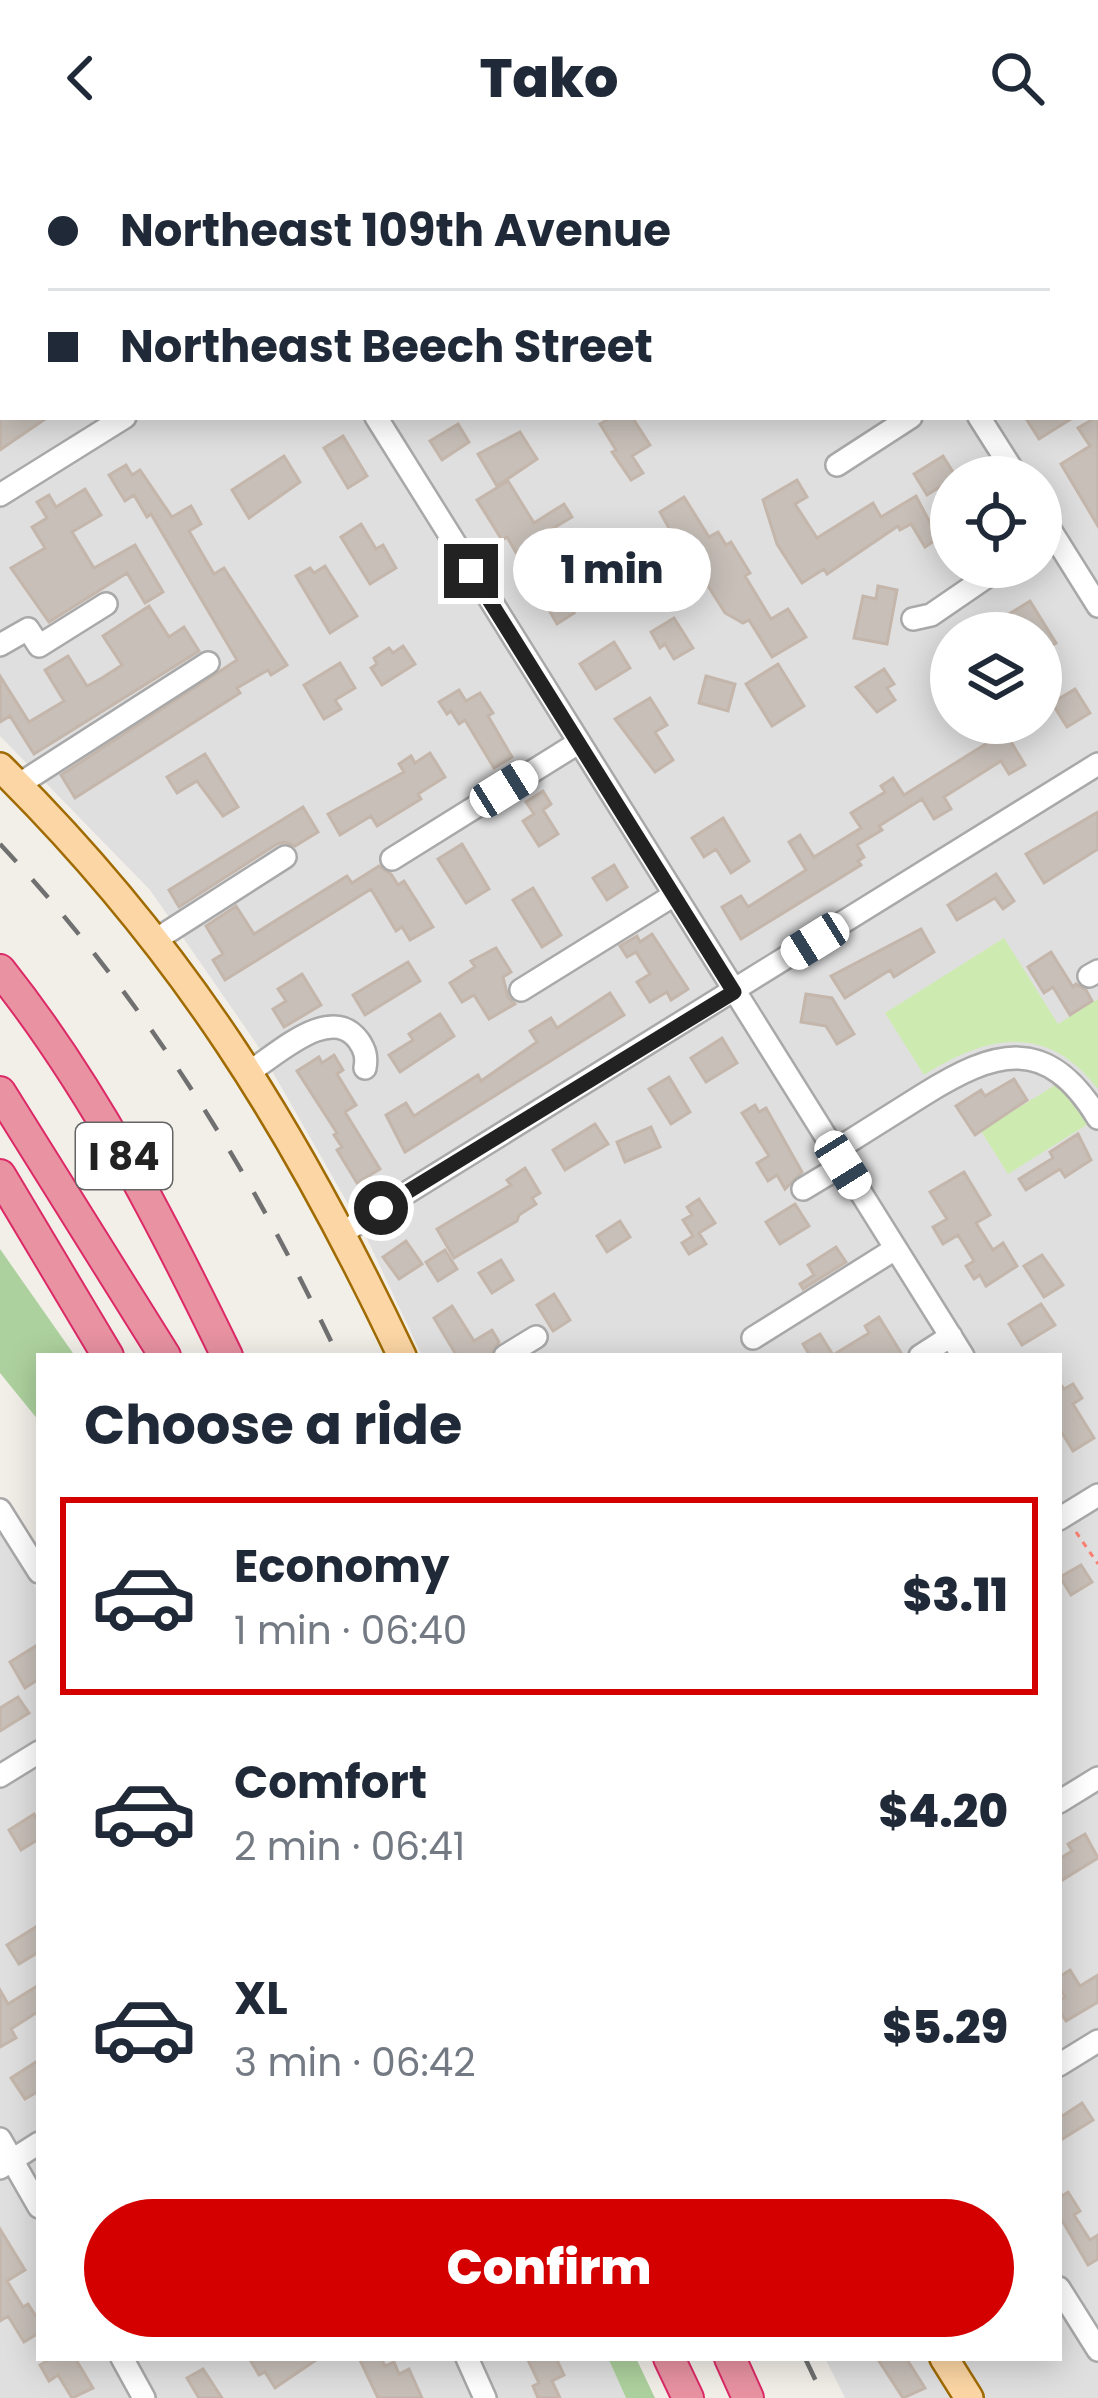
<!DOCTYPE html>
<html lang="en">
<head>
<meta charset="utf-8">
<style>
  body { margin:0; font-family:Poppins,sans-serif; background:#f6f6f7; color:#1f2937; height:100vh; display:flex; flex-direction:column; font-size:45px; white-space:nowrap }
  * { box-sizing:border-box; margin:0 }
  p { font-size:39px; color:#747a83 }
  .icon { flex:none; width:66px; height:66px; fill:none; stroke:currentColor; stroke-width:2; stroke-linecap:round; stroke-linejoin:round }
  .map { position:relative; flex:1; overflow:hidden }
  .sheet { position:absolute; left:36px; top:1197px; width:1026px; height:1008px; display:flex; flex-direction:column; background:#fff; border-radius:0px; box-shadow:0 6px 30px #0003 }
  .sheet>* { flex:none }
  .banner { position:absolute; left:0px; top:0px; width:1098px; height:264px; box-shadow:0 6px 30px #0003; display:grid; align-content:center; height:264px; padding:0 48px; background:#fff }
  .buttons { position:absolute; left:930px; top:300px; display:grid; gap:24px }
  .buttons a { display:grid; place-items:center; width:132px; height:132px; border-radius:50%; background:#fff; box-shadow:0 6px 30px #0003; font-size:60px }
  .end { position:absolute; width:54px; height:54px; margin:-27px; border:15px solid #222; background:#fff; box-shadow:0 0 0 6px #fff }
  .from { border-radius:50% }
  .bubble { position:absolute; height:84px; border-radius:42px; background:#fff; box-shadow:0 6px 30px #0003; font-size:39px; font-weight:800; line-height:84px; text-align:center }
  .car { position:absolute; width:36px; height:72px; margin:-36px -18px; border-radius:15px; box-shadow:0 0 9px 3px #0007; background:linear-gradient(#fff 24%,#345 0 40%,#fff 0 76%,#345 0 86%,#fff 0) }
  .banner b { display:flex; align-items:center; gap:42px; height:114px; font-size:45px }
  .banner b+b { border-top:3px solid #e0e1e3 }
  .banner i { width:30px; height:30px; background:#1f2937 }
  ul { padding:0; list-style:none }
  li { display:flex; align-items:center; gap:36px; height:198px; margin:0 24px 18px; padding:0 24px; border:6px solid transparent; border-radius:0px }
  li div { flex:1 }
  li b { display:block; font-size:45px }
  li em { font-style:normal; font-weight:800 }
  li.active { border-color:#d40000 }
  li>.icon { width:108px; height:108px; stroke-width:1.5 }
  h2 { padding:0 48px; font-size:54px; line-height:144px }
  .button { display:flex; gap:24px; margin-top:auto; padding:24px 48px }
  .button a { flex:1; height:138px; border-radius:72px; background:#d40000; color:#fff; font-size:48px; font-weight:800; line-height:138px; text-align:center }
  header { display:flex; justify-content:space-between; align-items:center; height:156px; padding:0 48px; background:#fff; font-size:54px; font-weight:800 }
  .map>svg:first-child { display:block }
</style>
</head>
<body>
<header><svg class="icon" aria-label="back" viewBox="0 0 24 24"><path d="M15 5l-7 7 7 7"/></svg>Tako<svg class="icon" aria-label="search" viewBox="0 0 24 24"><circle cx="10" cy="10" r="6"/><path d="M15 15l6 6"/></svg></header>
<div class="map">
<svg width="1098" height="2242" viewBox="0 0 1098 2242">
  <rect width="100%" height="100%" fill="#f2efe9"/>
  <path fill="#e0dfdf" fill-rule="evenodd" d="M0,0h1098v2242h-253l-20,-40h234v-1002h-637l-59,-126 -107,-187 -106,-153 -150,-154zM3,3h1092v258h-1092zM951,321h90v90h-90zM951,477h90v90h-90z
    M0,1375l39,62v765h569l18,40h-626z"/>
  <path fill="#cdebb0" d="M1004,782l54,86 40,-25v90c-52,-68 -111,-53 -174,-14l-39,-62z
    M1057,928l31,40 -80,50 -27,-43z"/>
  <path fill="#add19e" d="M0,1093l75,107h-36v65l-39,-48z
    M608,2202h28l19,40h-29z"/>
  <path fill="#c7bfb8" stroke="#c4b6ab" stroke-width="3" d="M1098,260v110l-37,-62 29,-18 -12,-18z
    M0,261h48l-48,33z
    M612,261h20l18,28 -18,11 11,17 -12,7 -19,-28 4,-2 -16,-26z
    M1025,261h49l-35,22z
    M458,268l11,18 -27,18 -12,-19z
    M520,276l17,27 -40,27 -19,-32z
    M343,280l24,40 -19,12 -24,-40z
    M284,300l16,26 -51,36 -17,-28z
    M943,300l13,21 -29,18 -13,-21z
    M126,309l6,10 8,-5 32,47 19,-11 10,18 -12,7 25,43 10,-6 63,97 -16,10 -3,-5 -31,18 3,5 -165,105 -14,-23 176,-115 -86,-146 -4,3 -13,-22 -9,6 -16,-26z
    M797,324l10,17 -12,7 22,34 56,-35 8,14 35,-21 22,42 -13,9 -14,-23 -11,6 -2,-4 -71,48 -3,-5 -22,14 -25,-39 -14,-44z
    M508,325l26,42 30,-19 8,13 -30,18 14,22 -12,8 30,48 -17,11 -50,-87 -5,3 -25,-40z
    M85,333l16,26 -29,17 22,36 41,-23 28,47 -18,11 -18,-30 -78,49 -38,-54 34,-20 -13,-21 15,-9 -10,-16 12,-7 7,12z
    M684,341l25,40 9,-5 8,13 5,-3 19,31 -5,3 26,43 17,-10 18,28 -34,20 -23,-37 -6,3 -18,-10 -22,-35 -5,3 -38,-69z
    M361,368l15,25 7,-4 13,23 -26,16 -29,-47z
    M325,410l32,50 -27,17 -34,-57 14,-8 4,5z
    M878,430l19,4 -10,54 -33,-6 9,-42 13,3z
    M1030,445l26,42 -15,9v-19h-20l-12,-19z
    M149,450l20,31 15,-10 15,24 -165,103 -24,-38 -10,6v-46l29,46 35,-21 -19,-31 23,-14 19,30 15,-8 20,-13 -19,-29z
    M674,462l19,30 -19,11 -9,-15 -5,4 -9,-16z
    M614,486l16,26 -34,21 -16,-25z
    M403,490l12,18 -33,21 -11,-17 6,-4 -3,-6 15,-10 4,5z
    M340,507l15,25 -20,12 6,9 -17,10 -20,-34z
    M778,508l26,42 -32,20 -26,-42z
    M884,513l10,15 -7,4 8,12 -18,12 -21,-25z
    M706,520l29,8 -7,27 -29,-8z
    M1075,533l15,24 -23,14 -15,-24z
    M459,534l7,11 14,-8 13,20 -5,3 24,41 -18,11 -29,-48 -6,4 -8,-13 -4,3 -8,-12z
    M650,542l17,27 -12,7 18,28 -18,12 -40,-53z
    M1005,576l20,33 -16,9 -8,-13 -57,36 7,12 -17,10 -12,-20 -43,27 3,4 -25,15 7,12 -6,4 3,4 -120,74 -19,-32 19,-11 7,11 58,-37 -17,-28 11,-7 14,22 47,-29 -10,-15 34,-21 -4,-6 12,-8 11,17z
    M430,597l15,24 -27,17 3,5 -44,27 -6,-10 -31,19 -12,-21 76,-42 -5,-8 12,-8 4,7z
    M205,598l33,53 -15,9 -26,-35 -20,12 -10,-16z
    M543,635l8,13 -8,6 15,24 -19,12 -16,-25 11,-7 -8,-12z
    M303,651l15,25 -23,14 -10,-4 -8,2 -98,63 -10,-17z
    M1098,656v37l-54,34 -18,-29z
    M723,662l26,43 -18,12 -15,-24 -12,8 -12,-19z
    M462,688l27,45 -23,14 -28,-44z
    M614,709l13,22 -20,13 -14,-22z
    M379,710l12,8 7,11 6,-4 29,46 -23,13 -8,-13 -6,4 -25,-42 -146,91 -12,-20 10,-6 -17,-28 30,-20 18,28 93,-58 5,7z
    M996,718l18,27 -11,8 -8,-11 -38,22 -9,-15z
    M533,732l28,47 -19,12 -29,-47z
    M921,773l13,23 -40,25 -4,-7 -45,28 -14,-22z
    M652,778l36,55 -17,11 -4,-8 -17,10 -13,-20 13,-8 -14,-22 -9,5 -7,-11 17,-10 3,6z
    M496,792l15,24 -8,5 5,20 7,7 -26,15 -15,-24 -12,7 -12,-19 25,-16 -4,-6z
    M1051,796l22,35 3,-3 10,6 6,11 -22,14 -17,-28 -9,6 -16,-26z
    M408,806l12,19 -55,34 -12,-20z
    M302,818l19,31 -37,22 -11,-18 13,-8 -8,-12z
    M610,837l14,22 -219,137 -19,-37 20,-12 8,13 64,-41 3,6 56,-39 -7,-11 21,-13 6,10z
    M806,838l26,4 22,36 -17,10 -11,-18 -25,-4z
    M440,858l14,22 -54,36 -11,-17 24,-15 -4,-6z
    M722,882l15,25 -31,19 -15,-24z
    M334,899l9,15 -6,4 19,31 -11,7 35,57 -23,14 -20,-33 5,-3 -8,-12 3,-2 -40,-62 22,-14 3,6z
    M669,921l21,35 -19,12 -22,-35z
    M1014,923l13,21 -52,35 -19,-29 25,-16 4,6z
    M755,949l4,7 7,-4 36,64 -17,17 -8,-14 -9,6 -11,-18 12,-7 -27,-43z
    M595,968l13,20 -43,26 -12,-20z
    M651,971l9,20 -35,15 -8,-20z
    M1078,978l13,26 -26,17 -5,-8 -34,21 -7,-11 34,-21 -3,-6z
    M525,1012l15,25 -8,5 4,6 -17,11 -2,6 -63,37 -17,-29 74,-44 -4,-5z
    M964,1016l26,43 -14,8 17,27 10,-7 14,23 -31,20 -6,-11 -6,4 -8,-13 8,-5 -16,-26 -15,9 -10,-17 14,-8 -17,-27z
    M699,1043l16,24 -16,10 7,11 -17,10 -7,-11 11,-7 -10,-16 9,-5 -5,-8z
    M795,1048l14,22 -29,18 -14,-22z
    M620,1065l10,16 -23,15 -10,-16z
    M406,1085l16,23 -23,15 -16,-22z
    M836,1091l10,15 -43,27 -3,-5 14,-9 -6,-10z
    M445,1094l12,19 -19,12 -12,-19z
    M1042,1099l21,30 -19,12 -20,-31z
    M501,1104l12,20 -21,13 -13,-20z
    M554,1138l16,26 -17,11 -16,-26z
    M1041,1148l14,21 -33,20 -13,-21z
    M452,1150l22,35 18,-11 7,12 -9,14h-40l5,-3 -21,-35z
    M879,1161l24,39h-93l-7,-12 17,-10 13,21 36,-22 -4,-7z
    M1059,1226l5,7 9,-5 9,14 -9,6 21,34 -21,13 -14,-23z
    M1081,1409l11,17 -21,13 -11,-18z
    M39,1488v35l-14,9 -15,-26z
    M18,1541l11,16 -29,18v-23z
    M34,1658l5,9v16l-18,11 -12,-20z
    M1085,1678l13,24 -39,24v-23l13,-8 -4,-7z
    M39,1769v27l-20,12 -12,-19z
    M1070,1814l10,16 18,-11v27l-32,19 -7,-11v-9l6,-4 -6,-10v-10z
    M39,1829v26l-28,18 5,9 -16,9v-57l8,14z
    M39,1904v31l-14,8 -14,-21z
    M1082,1947l11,17 -34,21v-23z
    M1059,2034l3,6 6,-4 12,19 -6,4 16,25 8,-5v24l-10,6 -25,-43 -4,2z
    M0,2073l25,41 -18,11 16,26 5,-3 11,17v12l-15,9 -16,-26 -8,5z
    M52,2202h23l18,30 -21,10 -14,-23 -9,6 -9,-16z
    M249,2202h70l-44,30 -10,-16 -6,3z
    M359,2202h22l4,8 9,-4 5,12 10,-5 13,29h-44z
    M527,2202h29l8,17 -12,6 8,17h-22l-5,-12 6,-3z
    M877,2202h29l19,30 -22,10z
    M203,2213l19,29h-23l-12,-20z"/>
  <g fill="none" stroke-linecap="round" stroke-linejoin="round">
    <g stroke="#a9a9a9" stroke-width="26">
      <path id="minor" d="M214,0l2,3
        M816,0l2,3
        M540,3l5,-3
        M934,3l4,-3
        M1026,3l5,-3
        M1095,166l3,7
        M376,261l587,939
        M979,261l38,60
        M837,309l74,-48
        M0,339l125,-78
        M1041,359l57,91
        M913,463l18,-4 70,-48
        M0,489l28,-16 11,17 67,-42
        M18,629l190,-122
        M392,703l186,-116
        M157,783l128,-82
        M1089,820l9,-5
        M521,834l153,-95
        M249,916c28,-17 82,-70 110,-31 6,9 8,16 6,27
        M834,995c30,-19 59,-37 89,-56 72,-45 124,-61 175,23
        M803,1033l40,-24
        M342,1077l756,-469
        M753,1182l142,-89
        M505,1200l31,-19
        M920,1200l31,-20
        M0,1354l39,62
        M1059,1363l39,-24
        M0,1620l39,-24
        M1059,1646l39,-24
        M1059,1909l39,-24
        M0,1983l39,68
        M0,2012l39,-25
        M1059,2132l39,62
        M122,2202l22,40
        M467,2202l18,40"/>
    </g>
    <g stroke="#a06b00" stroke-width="32">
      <path id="major" d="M0,611c182,180 293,359 402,589
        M944,2202l25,40"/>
    </g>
    <g stroke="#dc2a67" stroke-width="34">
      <path id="highway" d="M0,814c93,117 162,252 227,386
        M0,936l165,264
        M0,1019l108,181
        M669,2202l19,40
        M730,2202l18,40"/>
    </g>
    <path stroke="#fa8072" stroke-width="3" stroke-dasharray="6 6" stroke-linecap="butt" d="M1076,1376l22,32"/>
    <use href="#minor" stroke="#fff" stroke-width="21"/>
    <use href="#major" stroke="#fcd6a4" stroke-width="27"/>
    <use href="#highway" stroke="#e892a2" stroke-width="30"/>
    <path stroke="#707070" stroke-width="4.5" stroke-dasharray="24 24" stroke-linecap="butt" d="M0,688c145,155 248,321 338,512
      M805,2202l19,40"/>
  </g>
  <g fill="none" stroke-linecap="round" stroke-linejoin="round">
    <path stroke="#222" stroke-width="15" d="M381,1052l353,-216 -263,-421"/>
  </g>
  <g text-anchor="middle" stroke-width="10" stroke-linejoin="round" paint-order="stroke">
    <rect fill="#fff" stroke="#646464" stroke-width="3" x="76" y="967" width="96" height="66" rx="9"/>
    <g font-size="39" font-weight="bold" fill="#222">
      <text x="124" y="1014">I 84</text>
    </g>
  </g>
</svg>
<div class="buttons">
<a><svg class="icon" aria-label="locate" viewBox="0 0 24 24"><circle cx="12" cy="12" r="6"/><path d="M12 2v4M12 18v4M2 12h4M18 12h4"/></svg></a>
<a><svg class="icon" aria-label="layers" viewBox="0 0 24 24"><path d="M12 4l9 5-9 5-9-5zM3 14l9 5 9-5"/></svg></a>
</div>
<i class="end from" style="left:381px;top:1052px"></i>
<i class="end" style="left:471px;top:415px"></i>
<div class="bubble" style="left:513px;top:372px;width:198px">1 min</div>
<i class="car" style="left:504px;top:633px;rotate:58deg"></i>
<i class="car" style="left:815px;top:785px;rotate:238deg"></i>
<i class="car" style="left:843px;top:1009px;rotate:148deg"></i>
<div class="banner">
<b><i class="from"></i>Northeast 109th Avenue</b>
<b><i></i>Northeast Beech Street</b>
</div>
<section class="sheet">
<h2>Choose a ride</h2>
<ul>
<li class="active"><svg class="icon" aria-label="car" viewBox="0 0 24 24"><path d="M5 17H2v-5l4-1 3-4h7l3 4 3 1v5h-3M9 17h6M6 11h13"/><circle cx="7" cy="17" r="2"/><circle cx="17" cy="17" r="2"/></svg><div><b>Economy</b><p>1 min · 06:40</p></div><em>$3.11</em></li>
<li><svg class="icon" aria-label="car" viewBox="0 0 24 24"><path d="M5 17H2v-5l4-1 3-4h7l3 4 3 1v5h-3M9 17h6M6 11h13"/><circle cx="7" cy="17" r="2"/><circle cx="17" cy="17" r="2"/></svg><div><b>Comfort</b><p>2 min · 06:41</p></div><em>$4.20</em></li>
<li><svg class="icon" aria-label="car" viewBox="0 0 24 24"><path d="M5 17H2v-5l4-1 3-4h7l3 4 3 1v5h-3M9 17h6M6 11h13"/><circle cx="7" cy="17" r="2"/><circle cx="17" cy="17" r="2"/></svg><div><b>XL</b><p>3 min · 06:42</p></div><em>$5.29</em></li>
</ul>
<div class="button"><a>Confirm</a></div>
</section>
</div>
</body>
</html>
